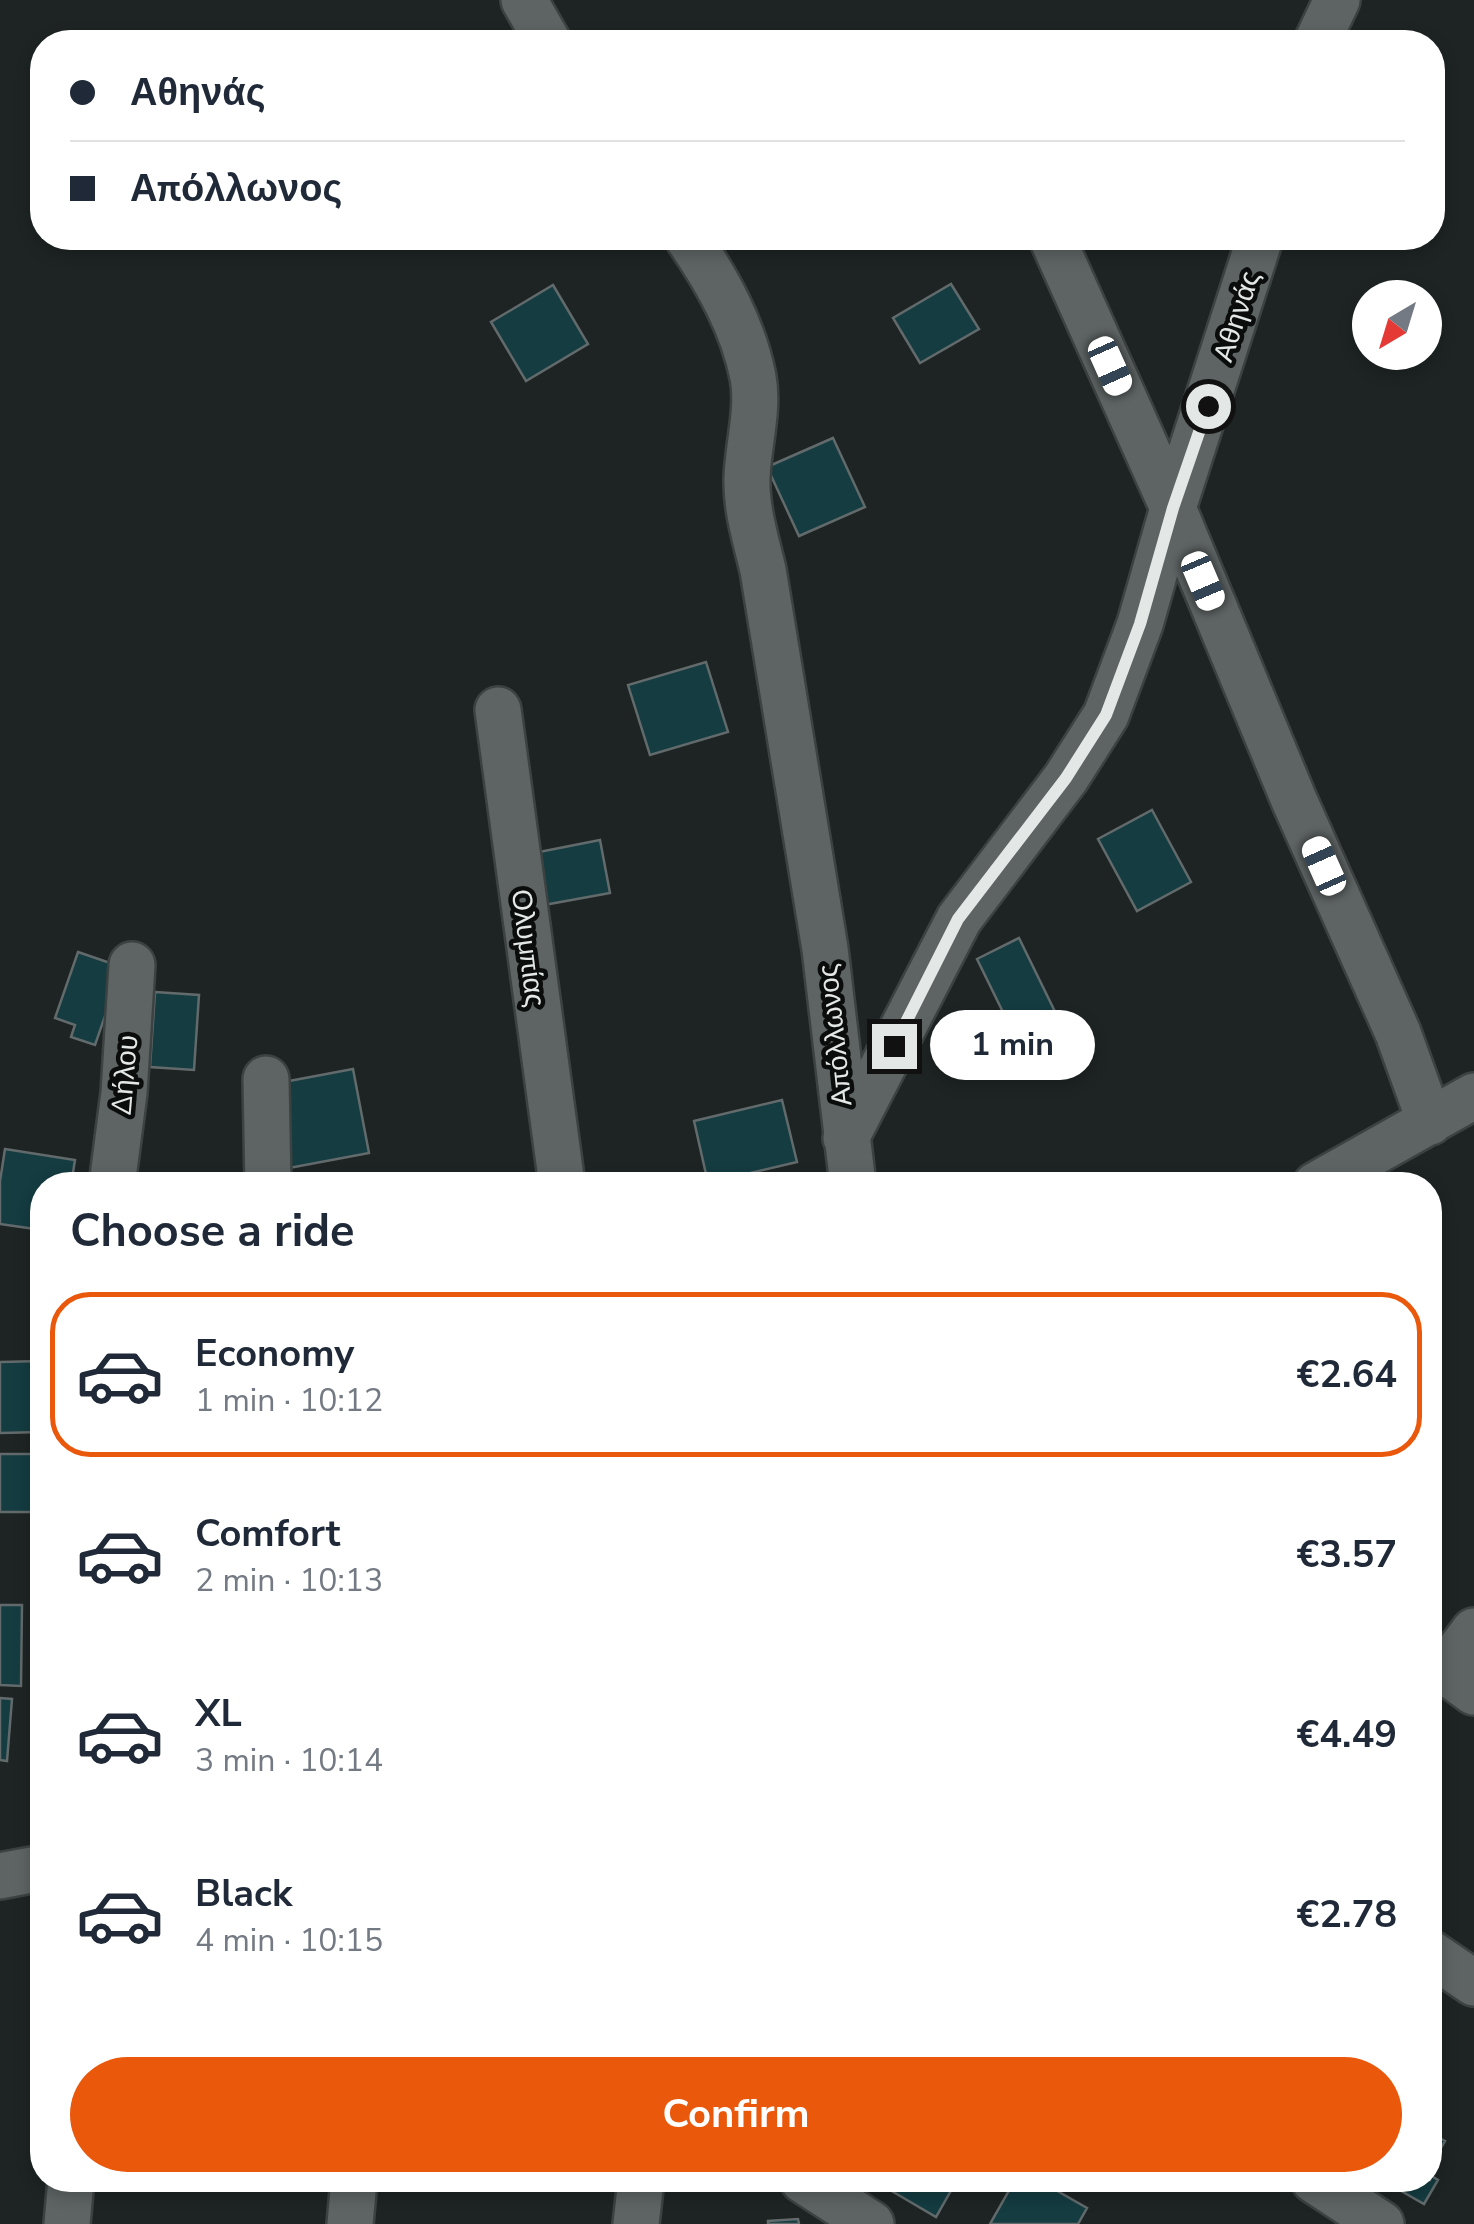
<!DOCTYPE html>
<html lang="en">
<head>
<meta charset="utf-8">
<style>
  body { margin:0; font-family:"Nunito Sans",sans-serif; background:#f6f6f7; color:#1f2937; height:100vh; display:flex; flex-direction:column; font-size:38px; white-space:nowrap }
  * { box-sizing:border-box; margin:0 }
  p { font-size:32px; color:#747a83 }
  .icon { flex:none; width:55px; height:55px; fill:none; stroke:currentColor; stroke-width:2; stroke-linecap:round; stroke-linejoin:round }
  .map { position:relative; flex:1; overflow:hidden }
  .sheet { position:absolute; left:30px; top:1172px; width:1412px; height:1020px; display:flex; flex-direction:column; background:#fff; border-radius:40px; box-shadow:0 5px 15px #0003 }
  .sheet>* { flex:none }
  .hud { position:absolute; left:30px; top:30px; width:1415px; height:220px; border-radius:40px; box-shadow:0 5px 15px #0003; display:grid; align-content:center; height:220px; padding:0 40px; background:#fff }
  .needle { width:65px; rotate:218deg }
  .controls { position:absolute; left:1352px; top:280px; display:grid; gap:20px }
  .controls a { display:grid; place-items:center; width:90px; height:90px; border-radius:50%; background:#fff; box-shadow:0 5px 15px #0003; font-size:50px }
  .end { position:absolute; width:45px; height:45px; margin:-22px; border:12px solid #e3e8e7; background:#111; box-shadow:0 0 0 5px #111 }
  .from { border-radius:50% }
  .bubble { position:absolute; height:70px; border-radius:35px; background:#fff; box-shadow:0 5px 15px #0003; font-size:32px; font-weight:700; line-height:70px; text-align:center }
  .car { position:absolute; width:30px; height:60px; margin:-30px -15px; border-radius:12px; box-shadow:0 0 8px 2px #0007; background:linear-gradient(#fff 24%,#345 0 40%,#fff 0 76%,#345 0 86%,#fff 0) }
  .hud b { display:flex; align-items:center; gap:35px; height:95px; font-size:38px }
  .hud b+b { border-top:2px solid #e0e1e3 }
  .hud i { width:25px; height:25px; background:#1f2937 }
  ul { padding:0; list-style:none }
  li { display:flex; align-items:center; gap:30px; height:165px; margin:0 20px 15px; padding:0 20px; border:5px solid transparent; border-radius:40px }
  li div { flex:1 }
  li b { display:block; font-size:38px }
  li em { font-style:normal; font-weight:700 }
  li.active { border-color:#ea580c }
  li>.icon { width:90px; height:90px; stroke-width:1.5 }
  h2 { padding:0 40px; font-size:45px; line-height:120px }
  .cta { display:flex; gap:20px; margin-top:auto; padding:20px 40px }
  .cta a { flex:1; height:115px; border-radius:60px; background:#ea580c; color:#fff; font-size:40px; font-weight:700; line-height:115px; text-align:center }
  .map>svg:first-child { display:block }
</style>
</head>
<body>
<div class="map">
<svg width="1474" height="2224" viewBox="0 0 1474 2224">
  <rect width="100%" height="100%" fill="#1d2423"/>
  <path fill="#143c41" stroke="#626a6b" stroke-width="2.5" d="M951,284l28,45 -59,34 -27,-45z
    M553,285l35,59 -62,37 -35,-59z
    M833,438l32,69 -66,29 -32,-69z
    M706,662l22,70 -78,23 -22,-70z
    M1152,810l39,72 -54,29 -39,-72z
    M600,840l10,53 -66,12 -10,-52z
    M1019,938l45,92 -42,21 -45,-92z
    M78,952l44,15 -27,78 -24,-8 4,-12 -20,-7z
    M155,992l44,3 -5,75 -44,-3z
    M353,1069l16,84 -80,15 -16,-84z
    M782,1100l15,62 -89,21 -14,-62z
    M5,1149l70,11 -4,25h-29v45l-42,-6v-43z
    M41,1361l1,71 -42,1v-71z
    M0,1454h42v58h-42z
    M0,1605h22l-1,81 -21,-1z
    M0,1698l12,1 -5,62 -7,-1z
    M1430,2133l15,8 -15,26z
    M1430,2175l8,5 -14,24 -42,-24h48z
    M873,2180h84l-21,37z
    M1015,2180h23l49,28 -9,16h-88z
    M798,2219l1,5h-31v-3z"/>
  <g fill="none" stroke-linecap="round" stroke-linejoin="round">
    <g stroke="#3c4241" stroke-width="50">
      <path id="street" d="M524,0l24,42
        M1317,42l20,-42
        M688,238c29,42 55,88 65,139 6,33 -5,68 -6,101 -1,31 9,62 16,92l62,379 28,236
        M1052,238l121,270 121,292 104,233 32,89
        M498,710l64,475
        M266,1079l2,106
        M846,1138l113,-219 107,-141 40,-63 34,-91 33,-116 87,-270
        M112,1185l12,-92 8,-128
        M1316,1185l158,-89
        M1430,1660l44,32
        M1445,1670l29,-39
        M0,1876l42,-8
        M1430,1953l44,30
        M803,2180l68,44
        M1314,2180l67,44
        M67,2224l4,-44
        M350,2224l4,-44
        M636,2224l5,-44"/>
    </g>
    <use href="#street" stroke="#5d6463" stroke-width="45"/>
  </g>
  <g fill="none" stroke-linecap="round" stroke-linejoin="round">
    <path stroke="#e3e8e7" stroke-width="12" d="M894,1046l64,-127 108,-141 40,-63 34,-91 33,-116 35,-102"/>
  </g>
  <g text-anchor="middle" stroke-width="9" stroke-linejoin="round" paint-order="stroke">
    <g font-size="28" fill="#e3e8e7" stroke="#0a0d0c">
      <text transform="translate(1236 316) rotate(-72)" y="10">Αθηνάς</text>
      <text transform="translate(529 948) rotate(83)" y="10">Ολυμπίας</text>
      <text transform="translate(834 1035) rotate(-96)" y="10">Απόλλωνος</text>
      <text transform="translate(124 1075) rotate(-85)" y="10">Δήλου</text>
    </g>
  </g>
</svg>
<div class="controls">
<a><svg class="needle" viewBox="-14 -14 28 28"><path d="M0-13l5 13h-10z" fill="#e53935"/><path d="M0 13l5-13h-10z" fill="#747a83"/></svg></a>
</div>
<i class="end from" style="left:1208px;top:406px"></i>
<i class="end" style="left:894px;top:1046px"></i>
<div class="bubble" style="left:930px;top:1010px;width:165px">1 min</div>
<i class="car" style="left:1110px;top:366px;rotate:156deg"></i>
<i class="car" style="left:1203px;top:581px;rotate:157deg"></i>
<i class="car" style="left:1324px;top:866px;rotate:336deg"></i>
<div class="hud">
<b><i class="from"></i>Αθηνάς</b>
<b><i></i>Απόλλωνος</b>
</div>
<section class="sheet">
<h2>Choose a ride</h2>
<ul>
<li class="active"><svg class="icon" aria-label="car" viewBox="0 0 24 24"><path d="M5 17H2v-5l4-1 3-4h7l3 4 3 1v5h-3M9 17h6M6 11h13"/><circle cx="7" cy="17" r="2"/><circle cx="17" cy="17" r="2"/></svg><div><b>Economy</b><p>1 min · 10:12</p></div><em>€2.64</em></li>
<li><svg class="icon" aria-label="car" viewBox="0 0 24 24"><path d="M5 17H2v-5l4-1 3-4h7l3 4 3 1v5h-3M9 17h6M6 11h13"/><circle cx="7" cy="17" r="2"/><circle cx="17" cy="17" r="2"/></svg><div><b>Comfort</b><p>2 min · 10:13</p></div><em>€3.57</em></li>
<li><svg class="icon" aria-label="car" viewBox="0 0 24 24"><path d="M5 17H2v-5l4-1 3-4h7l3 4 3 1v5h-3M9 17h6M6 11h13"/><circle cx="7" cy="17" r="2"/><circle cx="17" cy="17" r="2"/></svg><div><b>XL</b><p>3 min · 10:14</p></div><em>€4.49</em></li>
<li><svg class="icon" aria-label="car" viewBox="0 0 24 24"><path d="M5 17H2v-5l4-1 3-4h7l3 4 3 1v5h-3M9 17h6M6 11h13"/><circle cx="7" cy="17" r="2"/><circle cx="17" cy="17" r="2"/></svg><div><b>Black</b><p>4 min · 10:15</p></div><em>€2.78</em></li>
</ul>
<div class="cta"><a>Confirm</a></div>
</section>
</div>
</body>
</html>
